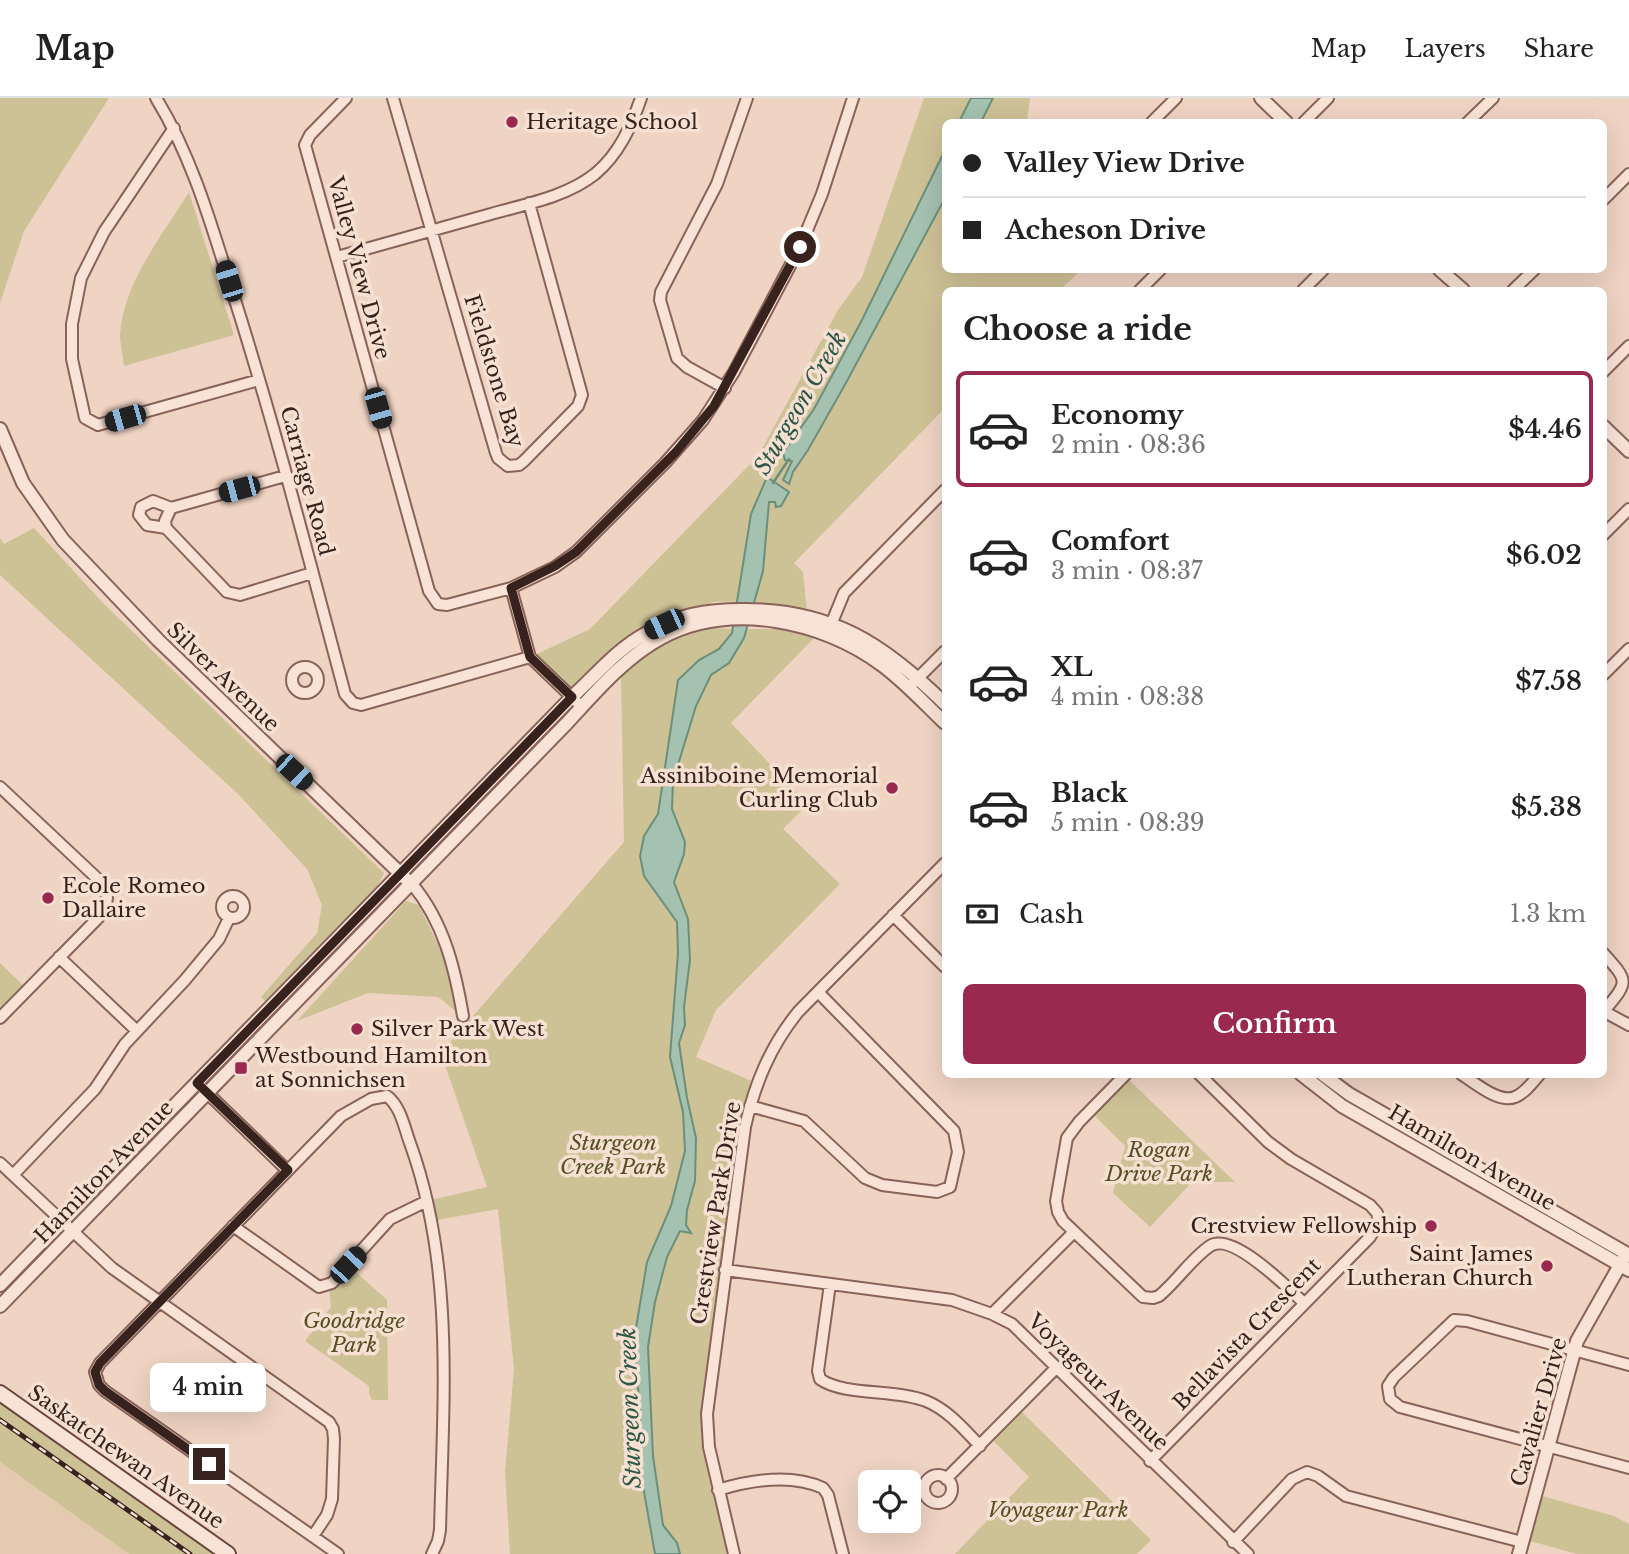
<!DOCTYPE html>
<html lang="en">
<head>
<meta charset="utf-8">
<style>
  body { margin:0; font-family:"Libre Baskerville",serif; background:#f6f6f6; color:#222; height:100vh; display:flex; flex-direction:column; font-size:26px; white-space:nowrap }
  * { box-sizing:border-box; margin:0 }
  p { font-size:23px; color:#767676 }
  .icon { flex:none; width:38px; height:38px; fill:none; stroke:currentColor; stroke-width:2; stroke-linecap:round; stroke-linejoin:round }
  .map { position:relative; flex:1; overflow:hidden }
  .panel { position:absolute; left:942px; top:189px; width:665px; height:791px; display:flex; flex-direction:column; background:#fff; border-radius:10px; box-shadow:0 7px 28px #0002 }
  .panel>* { flex:none }
  .guide { position:absolute; left:942px; top:21px; width:665px; height:154px; border-radius:10px; box-shadow:0 7px 28px #0002; display:grid; align-content:center; height:154px; padding:0 21px; background:#fff }
  .buttons { position:absolute; left:858px; top:1372px; display:grid; gap:14px }
  .buttons a { display:grid; place-items:center; width:63px; height:63px; border-radius:10px; background:#fff; box-shadow:0 7px 28px #0002; font-size:35px }
  .end { position:absolute; width:32px; height:32px; margin:-16px; border:9px solid #38221e; background:#fff; box-shadow:0 0 0 4px #fff }
  .from { border-radius:50% }
  .bubble { position:absolute; height:49px; border-radius:10px; background:#fff; box-shadow:0 7px 28px #0002; font-size:23px; font-weight:600; line-height:49px; text-align:center }
  .car { position:absolute; width:21px; height:42px; margin:-21px -10px; border-radius:9px; box-shadow:0 0 5px 2px #0007; background:linear-gradient(#222 24%,#8ab4d8 0 40%,#222 0 76%,#8ab4d8 0 86%,#222 0) }
  .guide b { display:flex; align-items:center; gap:24px; height:66px; font-size:26px }
  .guide b+b { border-top:2px solid #e0e0e0 }
  .guide i { width:18px; height:18px; background:#222 }
  ul { padding:0; list-style:none }
  li { display:flex; align-items:center; gap:21px; height:116px; margin:0 14px 10px; padding:0 7px; border:4px solid transparent; border-radius:10px }
  li div { flex:1 }
  li b { display:block; font-size:26px }
  li em { font-style:normal; font-weight:600 }
  li.on { border-color:#99294e }
  li>.icon { width:63px; height:63px; stroke-width:1.5 }
  h2 { padding:0 21px; font-size:32px; line-height:84px }
  .pay { display:flex; align-items:center; gap:18px; height:77px; padding:0 21px; font-size:26px }
  .pay p { margin-inline-start:auto }
  .action { display:flex; gap:14px; margin-top:auto; padding:14px 21px }
  .action a { flex:1; height:80px; border-radius:10px; background:#99294e; color:#fff; font-size:28px; font-weight:600; line-height:80px; text-align:center }
  header { display:flex; align-items:center; gap:42px; box-sizing:border-box; height:98px; padding:0 35px; background:#fff; border-bottom:2px solid #e0e0e0 }
  header strong { font-size:33px }
  nav { display:flex; gap:38px; margin-inline-start:auto; font-size:24px }
  .map>svg:first-child { display:block }
</style>
</head>
<body>
<header>
<strong>Map</strong>
<nav><a>Map</a><a>Layers</a><a>Share</a></nav>
</header>
<div class="map">
<svg width="1629" height="1456" viewBox="0 0 1629 1456">
  <rect width="100%" height="100%" fill="#efd3c3"/>
  <path fill="#e4cbb0" d="M0,1364l129,92h-129z"/>
  <path fill="#cdc196" d="M0,0h109l-85,133 -24,72z
    M924,0h106l-3,24h-82v148h136l-21,20h-115v118l-151,155 9,9 4,40c-32,-7 -62,-12 -95,-10l-3,4 -34,8 -100,74h-5l-35,-33 55,-26 168,-173 80,-146 24,-33z
    M189,94l45,143 -110,31c-1,-10 -4,-22 -4,-32 4,-53 43,-99 69,-142z
    M34,430l71,77 279,268 -11,23 -107,106 -5,-5 56,-64 5,-28 -15,-36 -68,-74 -239,-220v-37l4,6z
    M734,531h45l36,8 -84,86 77,81 -25,25 57,55 -124,126 -20,47 60,26 -49,331 27,140h-224l-5,-82 9,-103 -16,-160 -66,12 -5,-20 60,-14 -46,-134 183,-211 -3,-165c21,-21 45,-39 74,-47 12,-3 26,-1 39,-1z
    M406,803l13,4 27,57 10,49 -18,-14 -70,-4 -71,28z
    M0,865l27,26 -27,29z
    M1125,978l110,106h-43l-42,45 -37,-34 12,-47 -35,-35z
    M348,1167l39,35 1,100h-16l-3,-6v-8l-64,-45 26,-34 -2,-21z
    M0,1295l228,161h-99l-129,-92z
    M1017,1309l134,133 -14,14h-182l74,-77 -39,-40z
    M1535,1396l79,22 15,8v30h-52l-54,-15z"/>
  <path fill="#a5c1b0" stroke="#6c8f7b" stroke-width="2" d="M971,0h22l-12,24h-22z
    M945,52v48l-98,183 -39,69 -15,22 -4,12 -6,-4 9,-19 -7,-1 -2,-7 31,-44 48,-89z
    M767,379l22,15 -8,14 -5,1 -1,-5h-6l-6,69 -19,67 -15,25 -18,12 -15,31 -23,75 -1,28 13,33 -1,12 -10,28 14,37 2,41 -6,47 1,18 -6,18 8,55 9,40 -1,43 -8,29 -1,15 5,8 -11,-2 -13,26 -12,45 -7,45 5,109 10,69 14,18 3,11h-25l-17,-96 2,-46 -6,-72 13,-78 24,-56 14,-55 -2,-39 -13,-55 8,-104 -1,-31 -33,-46 -4,-20 4,-20 14,-22 20,-134 21,-20 20,-11 13,-16 19,-119z"/>
  <g fill="none" stroke-linecap="round" stroke-linejoin="round">
    <path stroke="#6c8f7b" stroke-width="2.5" d="M773,385l16,-24"/>
    <g stroke="#896359" stroke-width="14">
      <path id="minor" d="M156,0c38,62 57,133 79,202 41,130 75,263 110,394l8,9 8,2 169,-48
        M346,0l-36,37 -5,10 124,446 9,13 9,1 64,-17 44,-21 21,-15 89,-89 38,-43 31,-48 66,-125 22,-53 31,-96
        M393,0l103,355 2,5 10,8 11,-1 5,-4 54,-55 4,-11 -53,-192
        M1152,24l24,-24
        M1304,24l24,-24
        M1468,24l25,-24
        M174,30l-70,104 -23,46 -9,46v35l13,59 13,7 161,-45
        M1603,102l26,-26
        M337,159c51,-14 103,-29 154,-43 35,-10 75,-17 104,-40 24,-20 36,-47 46,-76
        M1140,192l20,-20
        M1303,192l20,-20
        M1513,192l21,-20
        M1603,274l26,-26
        M725,290l-38,-21 -10,-9 -17,-58 1,-8 56,-108 30,-86
        M285,378l-114,32 -6,13 1,7 61,64 13,3 72,-22
        M166,430l-19,-3 -8,-10 2,-8 12,-6 18,7
        M1603,437l26,-26
        M511,490l19,69 52,50
        M828,534l16,-39 101,-103
        M292 582a13 13 0 1 1 26 0a13 13 0 1 1-26 0Z
        M1603,577l26,-26
        M912,586l33,-33
        M0,689l101,95c10,13 7,24 -3,36l-98,100
        M412,786c32,38 43,85 51,132
        M222 809a11 11 0 1 1 22 0a11 11 0 1 1-22 0Z
        M893,817l52,52
        M1603,855c26,29 26,28 1,58
        M59,859l78,74
        M1603,913l26,14
        M1126,976l-47,48 -12,16 -11,63 2,11 5,9 80,76 10,1 6,-2c18,-15 32,-37 51,-50 22,-15 78,42 94,57
        M1461,976c13,8 38,30 54,23 10,-4 18,-15 25,-23
        M197,985l90,87
        M750,1008l54,15 61,57 17,7 55,7 13,-5 8,-35 -4,-21 -136,-139
        M0,1065l112,105 217,154 4,7 1,10 -2,60 -5,16 -14,21
        M13,1077l82,-86 30,-45 60,-64 34,-41 10,-21
        M233,1128l86,61 13,-4 58,-64 37,-18
        M725,1172l227,30 40,14 20,10 236,230
        M830,1186l-12,87 2,8c23,17 77,10 106,22 22,9 38,28 54,45
        M992,1216l82,-82
        M1629,1267l-162,-44 -13,-1 -60,57 -6,9 2,13 10,8 229,61
        M1150,1363l220,-224 9,-15 -2,-9 -7,-8 -79,-46 -23,-17 -69,-68
        M924 1391a14 14 0 1 1 28 0a14 14 0 1 1-28 0Z
        M946,1381l110,-111
        M718,1392c33,-10 72,-17 105,-2l5,7 15,59
        M1233,1444l59,-63 15,-7 11,4 28,20 176,46
        M338,1456l-233,-163 -6,-6 -4,-13 5,-9 241,-247 30,-17 16,-3c14,11 17,31 23,47 45,124 33,258 30,387l-2,11 -6,13
        M734,1456l-25,-107 -2,-33 38,-287c10,-44 25,-80 53,-115l147,-149"/>
    </g>
    <g stroke="#896359" stroke-width="16">
      <path id="tertiary" d="M1261,0l25,24
        M1440,172l23,20
        M1603,328l26,25
        M0,331l23,54 40,57 95,100 248,239
        M1301,976l41,32 287,164
        M1322,976l27,20 280,161
        M0,1187l572,-588c24,-22 44,-47 73,-63 31,-19 62,-24 97,-24 89,-1 142,34 203,94
        M0,1208l566,-582c28,-30 58,-66 95,-86 68,-37 161,-18 221,27 23,17 43,39 63,58
        M1519,1456l58,-213 47,-83"/>
    </g>
    <g stroke="#6b453d" stroke-width="18">
      <path id="secondary" d="M0,1295l228,161"/>
    </g>
    <use href="#minor" stroke="#f9e3d6" stroke-width="10"/>
    <use href="#tertiary" stroke="#f9e3d6" stroke-width="12"/>
    <use href="#secondary" stroke="#f9e3d6" stroke-width="14"/>
    <g stroke="#38221e" stroke-width="5">
      <path id="rail" d="M0,1322l190,134"/>
    </g>
    <use href="#rail" stroke="#f6e0d2" stroke-width="2.5" stroke-dasharray="8" stroke-linecap="butt"/>
  </g>
  <g fill="none" stroke-linecap="round" stroke-linejoin="round">
    <path stroke="#38221e" stroke-width="9" d="M209,1366l-104,-73 -6,-6 -4,-13 5,-9 188,-193 -91,-87 375,-386 -42,-40 -19,-69 44,-22 21,-14 100,-100 38,-46 86,-159"/>
  </g>
  <g fill="#99294e" stroke="#f6e0d2" stroke-width="2.5">
    <circle cx="512" cy="24" r="7"/>
    <circle cx="892" cy="690" r="7"/>
    <circle cx="48" cy="800" r="7"/>
    <circle cx="357" cy="931" r="7"/>
    <rect x="234" y="963" width="14" height="14" rx="3.5"/>
    <circle cx="1431" cy="1128" r="7"/>
    <circle cx="1547" cy="1168" r="7"/>
  </g>
  <g text-anchor="middle" stroke-width="7" stroke-linejoin="round" paint-order="stroke">
    <g font-size="21" fill="#38221e" stroke="#f6e0d2" text-anchor="start">
      <text x="526" y="31">Heritage School</text>
      <text x="878" y="685" text-anchor="end">Assiniboine Memorial<tspan x="878" dy="24">Curling Club</tspan></text>
      <text x="62" y="795">Ecole Romeo<tspan x="62" dy="24">Dallaire</tspan></text>
      <text x="371" y="938">Silver Park West</text>
      <text x="255" y="965">Westbound Hamilton<tspan x="255" dy="24">at Sonnichsen</tspan></text>
      <text x="1417" y="1135" text-anchor="end">Crestview Fellowship</text>
      <text x="1533" y="1163" text-anchor="end">Saint James<tspan x="1533" dy="24">Lutheran Church</tspan></text>
    </g>
    <g font-size="21" fill="#38221e" stroke="#f6e0d2">
      <text transform="translate(359 170) rotate(75)" y="7">Valley View Drive</text>
      <text transform="translate(494 273) rotate(73)" y="7">Fieldstone Bay</text>
      <text transform="translate(307 383) rotate(75)" y="7">Carriage Road</text>
      <text transform="translate(223 579) rotate(44)" y="7">Silver Avenue</text>
      <text transform="translate(1472 1060) rotate(30)" y="7">Hamilton Avenue</text>
      <text transform="translate(104 1074) rotate(-46)" y="7">Hamilton Avenue</text>
      <text transform="translate(716 1115) rotate(-81)" y="7">Crestview Park Drive</text>
      <text transform="translate(1247 1236) rotate(-46)" y="7">Bellavista Crescent</text>
      <text transform="translate(1098 1284) rotate(44)" y="7">Voyageur Avenue</text>
      <text transform="translate(1539 1314) rotate(-74)" y="7">Cavalier Drive</text>
      <text transform="translate(126 1359) rotate(35)" y="7">Saskatchewan Avenue</text>
    </g>
    <g font-size="21" font-style="italic" fill="#555124" stroke="#f6e0d2">
      <text x="613" y="1052">Sturgeon<tspan x="613" dy="24">Creek Park</tspan></text>
      <text x="1159" y="1059">Rogan<tspan x="1159" dy="24">Drive Park</tspan></text>
      <text x="354" y="1230">Goodridge<tspan x="354" dy="24">Park</tspan></text>
      <text x="1058" y="1419">Voyageur Park</text>
    </g>
    <g font-size="23" font-style="italic" fill="#2d5847" stroke="#f6e0d2">
      <text transform="translate(800 305) rotate(-60)" y="8">Sturgeon Creek</text>
      <text transform="translate(630 1310) rotate(-92)" y="8">Sturgeon Creek</text>
    </g>
  </g>
</svg>
<div class="buttons">
<a><svg class="icon" aria-label="locate" viewBox="0 0 24 24"><circle cx="12" cy="12" r="6"/><path d="M12 2v4M12 18v4M2 12h4M18 12h4"/></svg></a>
</div>
<i class="end from" style="left:800px;top:149px"></i>
<i class="end" style="left:209px;top:1366px"></i>
<div class="bubble" style="left:150px;top:1265px;width:116px">4 min</div>
<i class="car" style="left:229px;top:183px;rotate:343deg"></i>
<i class="car" style="left:378px;top:310px;rotate:164deg"></i>
<i class="car" style="left:125px;top:320px;rotate:254deg"></i>
<i class="car" style="left:239px;top:391px;rotate:255deg"></i>
<i class="car" style="left:664px;top:526px;rotate:245deg"></i>
<i class="car" style="left:294px;top:674px;rotate:133deg"></i>
<i class="car" style="left:348px;top:1167px;rotate:43deg"></i>
<div class="guide">
<b><i class="from"></i>Valley View Drive</b>
<b><i></i>Acheson Drive</b>
</div>
<section class="panel">
<h2>Choose a ride</h2>
<ul>
<li class="on"><svg class="icon" aria-label="car" viewBox="0 0 24 24"><path d="M5 17H2v-5l4-1 3-4h7l3 4 3 1v5h-3M9 17h6M6 11h13"/><circle cx="7" cy="17" r="2"/><circle cx="17" cy="17" r="2"/></svg><div><b>Economy</b><p>2 min · 08:36</p></div><em>$4.46</em></li>
<li><svg class="icon" aria-label="car" viewBox="0 0 24 24"><path d="M5 17H2v-5l4-1 3-4h7l3 4 3 1v5h-3M9 17h6M6 11h13"/><circle cx="7" cy="17" r="2"/><circle cx="17" cy="17" r="2"/></svg><div><b>Comfort</b><p>3 min · 08:37</p></div><em>$6.02</em></li>
<li><svg class="icon" aria-label="car" viewBox="0 0 24 24"><path d="M5 17H2v-5l4-1 3-4h7l3 4 3 1v5h-3M9 17h6M6 11h13"/><circle cx="7" cy="17" r="2"/><circle cx="17" cy="17" r="2"/></svg><div><b>XL</b><p>4 min · 08:38</p></div><em>$7.58</em></li>
<li><svg class="icon" aria-label="car" viewBox="0 0 24 24"><path d="M5 17H2v-5l4-1 3-4h7l3 4 3 1v5h-3M9 17h6M6 11h13"/><circle cx="7" cy="17" r="2"/><circle cx="17" cy="17" r="2"/></svg><div><b>Black</b><p>5 min · 08:39</p></div><em>$5.38</em></li>
</ul>
<div class="pay"><svg class="icon" aria-label="cash" viewBox="0 0 24 24"><path d="M3 7h18v10H3z"/><circle cx="12" cy="12" r="2"/></svg>Cash<p>1.3 km</p></div>
<div class="action"><a>Confirm</a></div>
</section>
</div>
</body>
</html>
